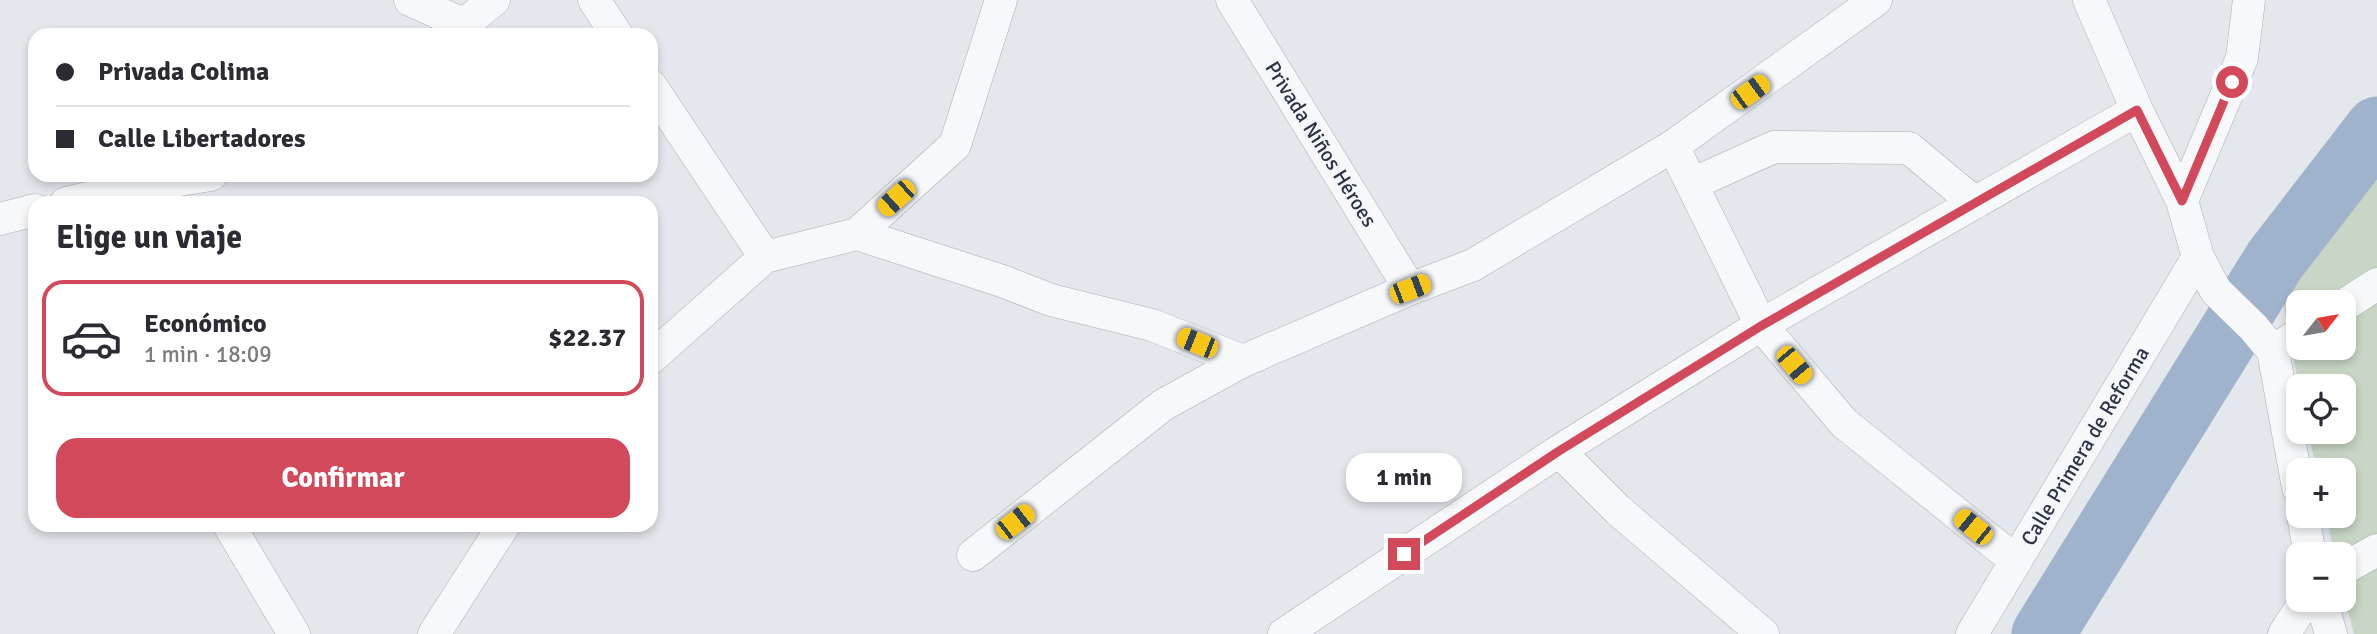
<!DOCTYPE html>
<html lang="es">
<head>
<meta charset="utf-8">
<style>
  body { margin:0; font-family:Signika,sans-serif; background:#f7f7f7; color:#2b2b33; height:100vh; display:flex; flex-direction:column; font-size:26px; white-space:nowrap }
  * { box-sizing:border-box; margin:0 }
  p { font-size:23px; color:#7c7c81 }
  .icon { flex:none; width:38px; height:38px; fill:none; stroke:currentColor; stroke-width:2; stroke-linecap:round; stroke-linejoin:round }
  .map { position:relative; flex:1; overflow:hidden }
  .drawer { position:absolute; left:28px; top:196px; width:630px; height:336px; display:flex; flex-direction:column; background:#fff; border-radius:21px; box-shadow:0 4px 10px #0003 }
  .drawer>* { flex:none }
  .hud { position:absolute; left:28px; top:28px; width:630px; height:154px; border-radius:21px; box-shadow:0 4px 10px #0003; display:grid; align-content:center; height:154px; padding:0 28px; background:#fff }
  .needle { width:46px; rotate:59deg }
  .fabs { position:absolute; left:2286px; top:290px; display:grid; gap:14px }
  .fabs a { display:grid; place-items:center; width:70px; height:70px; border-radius:14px; background:#fff; box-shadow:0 4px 10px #0003; font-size:35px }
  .end { position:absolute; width:32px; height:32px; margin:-16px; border:9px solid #d1495b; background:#fff; box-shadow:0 0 0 4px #fff }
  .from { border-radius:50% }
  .bubble { position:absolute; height:49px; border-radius:21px; background:#fff; box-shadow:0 4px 10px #0003; font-size:23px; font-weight:700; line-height:49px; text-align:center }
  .car { position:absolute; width:21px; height:42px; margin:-21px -10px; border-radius:9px; box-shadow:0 0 5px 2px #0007; background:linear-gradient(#f5c518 24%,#345 0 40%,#f5c518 0 76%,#345 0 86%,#f5c518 0) }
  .hud b { display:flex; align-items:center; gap:24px; height:66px; font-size:26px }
  .hud b+b { border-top:2px solid #e1e1e2 }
  .hud i { width:18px; height:18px; background:#2b2b33 }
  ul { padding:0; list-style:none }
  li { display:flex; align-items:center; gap:21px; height:116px; margin:0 14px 10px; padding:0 14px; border:4px solid transparent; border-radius:21px }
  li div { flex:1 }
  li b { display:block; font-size:26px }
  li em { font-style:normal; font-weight:700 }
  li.active { border-color:#d1495b }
  li>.icon { width:63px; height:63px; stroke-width:1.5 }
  h2 { padding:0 28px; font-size:32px; line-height:84px }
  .cta { display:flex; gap:14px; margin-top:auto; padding:14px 28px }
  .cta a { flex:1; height:80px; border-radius:21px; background:#d1495b; color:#fff; font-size:28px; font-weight:700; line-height:80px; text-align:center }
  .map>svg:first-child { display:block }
</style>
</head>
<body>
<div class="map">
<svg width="2377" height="634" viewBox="0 0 2377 634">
  <rect width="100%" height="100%" fill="#e4e7ec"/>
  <path fill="#c9d6c5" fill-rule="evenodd" d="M2377,128v506h-23l-11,-41v-38h-8l-9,-39h17v-45h-26l-9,-39h35v-45h-44l-24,-127zM2298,303h45v45h-45z"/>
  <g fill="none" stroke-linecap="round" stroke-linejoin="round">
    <path stroke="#9fb4cc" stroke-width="63" d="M2043,634l232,-374 102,-132"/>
    <g stroke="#a9aeb7" stroke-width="33">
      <path id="street" d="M410,0l53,24
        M594,0l23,35
        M1232,0l178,289
        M2089,0l48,110 45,91 16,56 18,34 37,36 20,24 25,137
        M451,35l43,-35
        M651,86l114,171
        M1673,146l88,179 83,98 172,138
        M1692,184l82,-37 135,1 66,55
        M2182,201l60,-143 7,-58
        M66,203l63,-15 82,-13
        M0,219l35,-9
        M857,234l145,47 49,19 101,25 91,36
        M2343,306l34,-22
        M2273,351l25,-16
        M651,358l114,-101 92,-23 98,-89 46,-145
        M1559,451l59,59 145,124
        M2303,516l7,39
        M229,525l65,109
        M973,555l190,-150 80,-44 167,-72 63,-24 200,-119 203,-146
        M2343,569l34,-19
        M2321,600l10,34
        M434,634l70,-109
        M1284,634l275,-183 202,-126 376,-215
        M1972,634l226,-377
        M2284,634l22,-34"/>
    </g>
    <use href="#street" stroke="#f7f8fa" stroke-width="32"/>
  </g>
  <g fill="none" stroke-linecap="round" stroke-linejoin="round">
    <path stroke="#d1495b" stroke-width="9" d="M1404,554l155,-103 202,-125 376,-216 45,91 50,-119"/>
  </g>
  <g text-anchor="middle" stroke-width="5" stroke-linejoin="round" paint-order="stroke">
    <g font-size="21" fill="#2b3445" stroke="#f4f6f9">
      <text transform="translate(1321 144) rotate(58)" y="7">Privada Niños Héroes</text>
      <text transform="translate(2085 446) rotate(-59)" y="7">Calle Primera de Reforma</text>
    </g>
  </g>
</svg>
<div class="fabs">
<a><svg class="needle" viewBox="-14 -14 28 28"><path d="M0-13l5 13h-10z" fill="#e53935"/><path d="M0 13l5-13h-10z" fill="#7c7c81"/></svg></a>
<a><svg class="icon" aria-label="locate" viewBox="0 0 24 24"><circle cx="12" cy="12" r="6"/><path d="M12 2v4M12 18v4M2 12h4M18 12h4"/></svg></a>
<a>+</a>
<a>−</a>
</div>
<i class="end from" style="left:2232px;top:82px"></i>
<i class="end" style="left:1404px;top:554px"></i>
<div class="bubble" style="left:1346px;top:453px;width:116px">1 min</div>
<i class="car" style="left:1750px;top:92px;rotate:54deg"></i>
<i class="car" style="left:896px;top:198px;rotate:228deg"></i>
<i class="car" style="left:1410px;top:289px;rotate:69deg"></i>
<i class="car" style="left:1197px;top:343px;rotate:292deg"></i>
<i class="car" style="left:1794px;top:365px;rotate:140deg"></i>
<i class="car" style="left:1015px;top:522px;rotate:52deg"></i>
<i class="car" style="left:1973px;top:527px;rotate:309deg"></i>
<div class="hud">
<b><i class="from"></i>Privada Colima</b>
<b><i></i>Calle Libertadores</b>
</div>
<section class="drawer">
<h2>Elige un viaje</h2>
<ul>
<li class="active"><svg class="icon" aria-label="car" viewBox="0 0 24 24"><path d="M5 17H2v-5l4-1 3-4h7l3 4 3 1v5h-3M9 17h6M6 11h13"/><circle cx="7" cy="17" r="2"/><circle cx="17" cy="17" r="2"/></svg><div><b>Económico</b><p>1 min · 18:09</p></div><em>$22.37</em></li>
</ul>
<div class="cta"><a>Confirmar</a></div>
</section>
</div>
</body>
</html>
